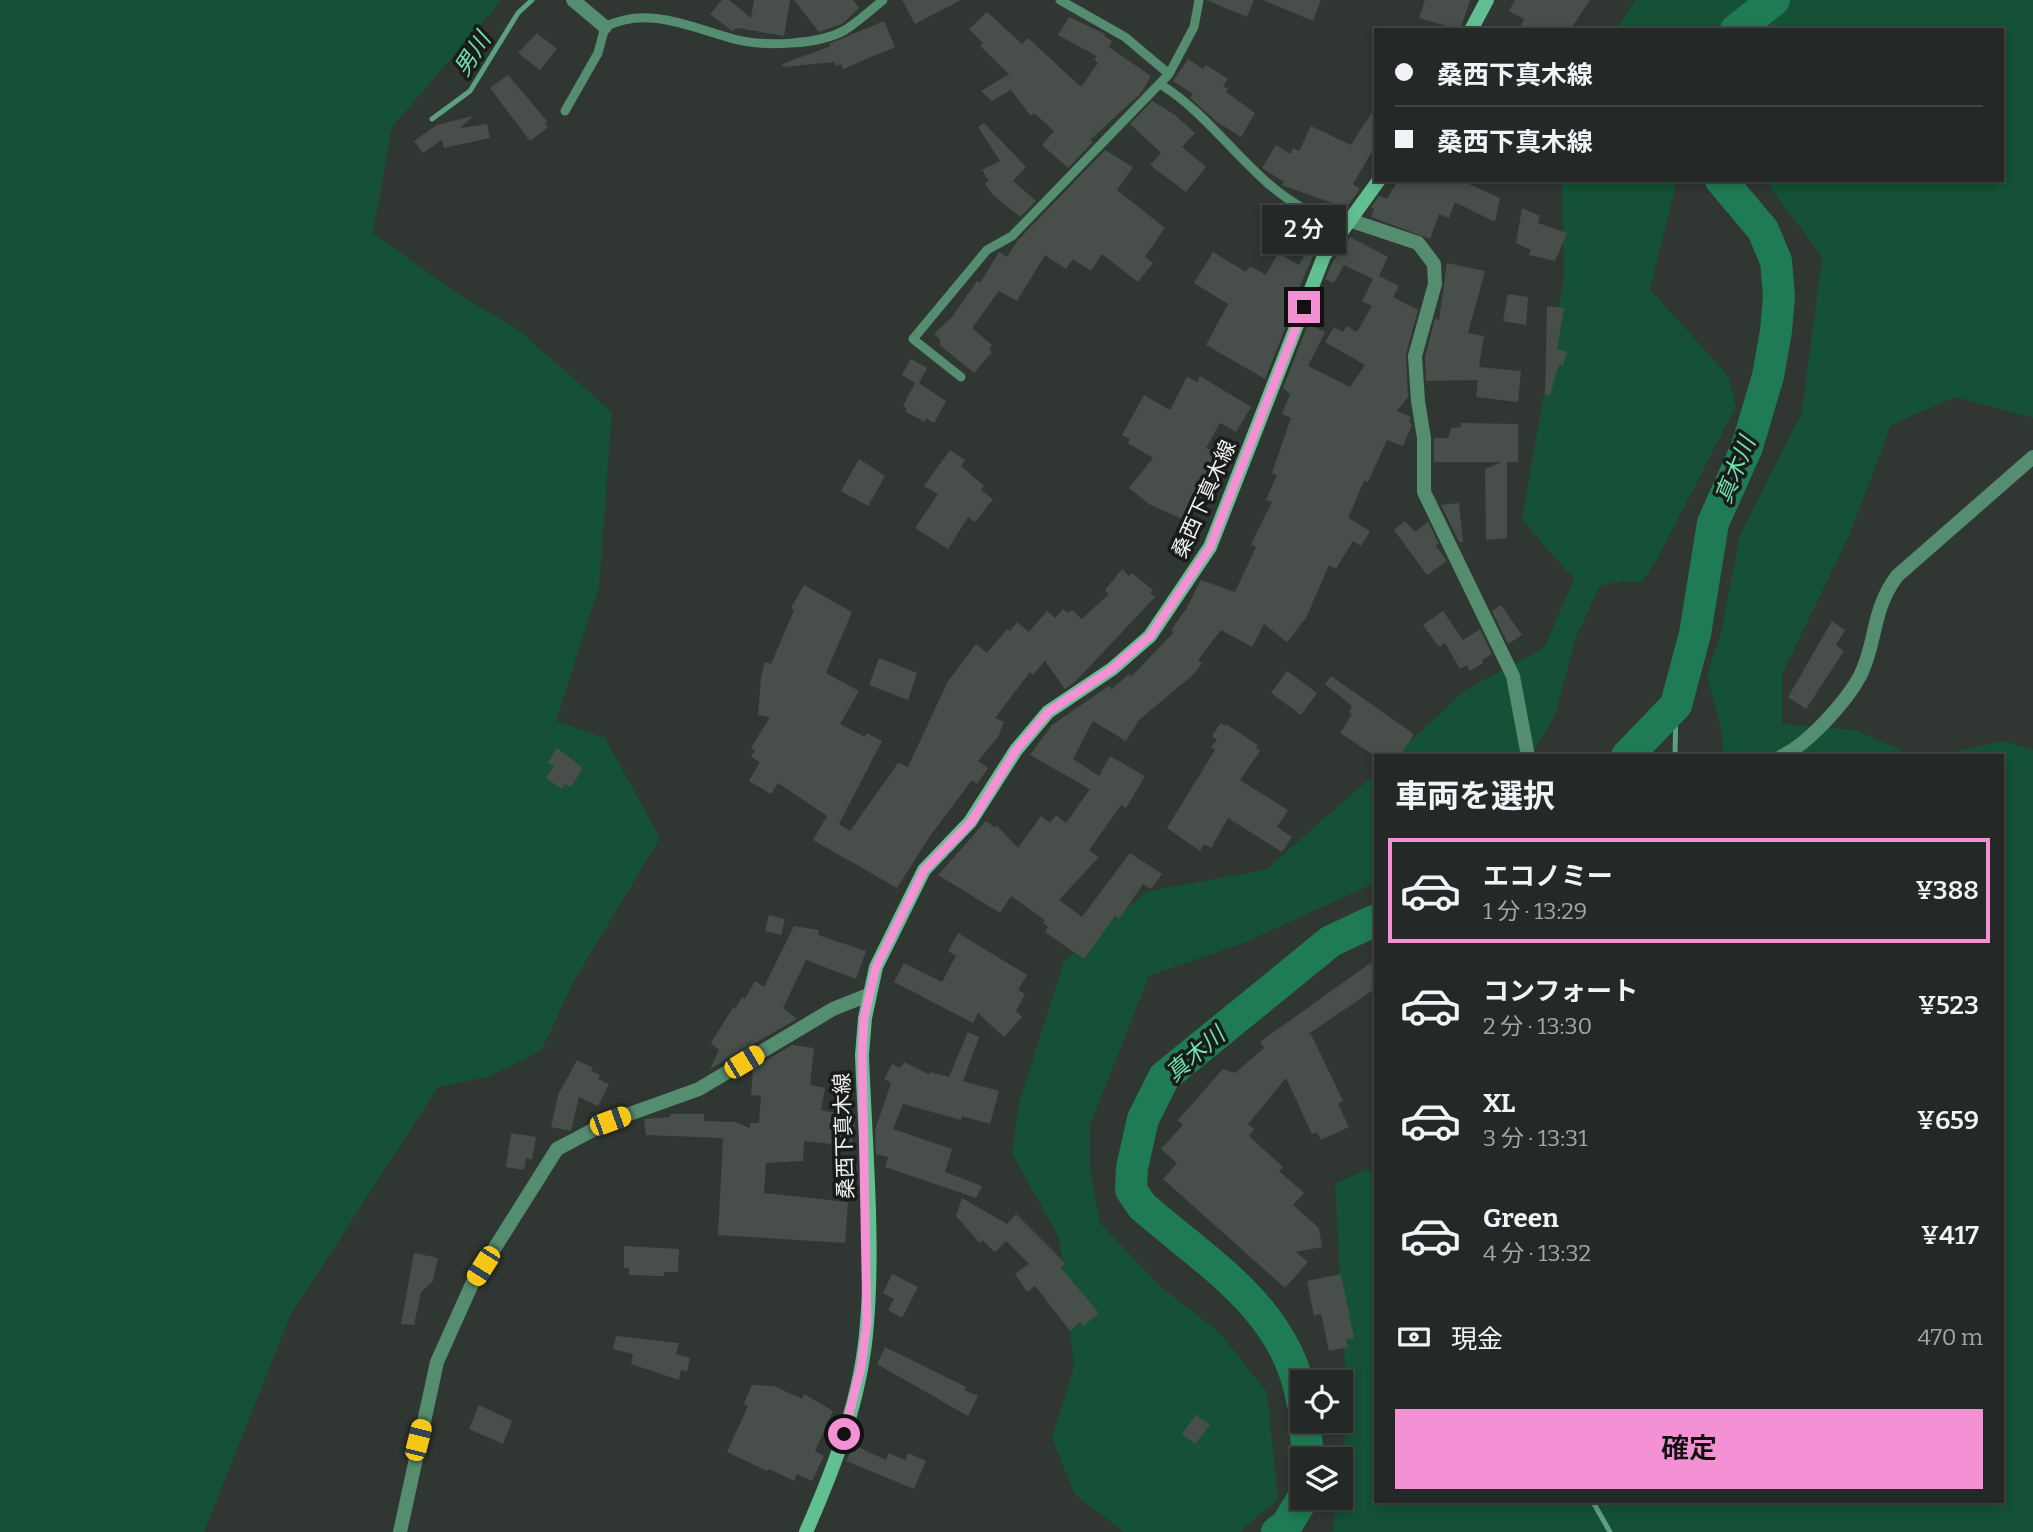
<!DOCTYPE html>
<html lang="ja">
<head>
<meta charset="utf-8">
<style>
  body { margin:0; font-family:Bitter,"Noto Sans JP",serif; background:#2c302e; color:#f1f3f6; height:100vh; display:flex; flex-direction:column; font-size:26px; white-space:nowrap }
  * { box-sizing:border-box; margin:0 }
  p { font-size:23px; color:#a3a6a7 }
  .icon { flex:none; width:38px; height:38px; fill:none; stroke:currentColor; stroke-width:2; stroke-linecap:round; stroke-linejoin:round }
  .map { position:relative; flex:1; overflow:hidden }
  .drawer { position:absolute; left:1374px; top:754px; width:630px; height:749px; display:flex; flex-direction:column; background:#242826; border-radius:0px; box-shadow:0 4px 10px #0003,0 0 0 2px #414443 }
  .drawer>* { flex:none }
  .guide { position:absolute; left:1374px; top:28px; width:630px; height:154px; border-radius:0px; box-shadow:0 4px 10px #0003,0 0 0 2px #414443; display:grid; align-content:center; height:154px; padding:0 21px; background:#242826 }
  .buttons { position:absolute; left:1290px; top:1370px; display:grid; gap:14px }
  .buttons a { display:grid; place-items:center; width:63px; height:63px; border-radius:0px; background:#242826; box-shadow:0 4px 10px #0003,0 0 0 2px #414443; font-size:35px }
  .end { position:absolute; width:32px; height:32px; margin:-16px; border:9px solid #f491d4; background:#111; box-shadow:0 0 0 4px #111 }
  .from { border-radius:50% }
  .bubble { position:absolute; height:49px; border-radius:0px; background:#242826; box-shadow:0 4px 10px #0003,0 0 0 2px #414443; font-size:23px; font-weight:600; line-height:49px; text-align:center }
  .car { position:absolute; width:21px; height:42px; margin:-21px -10px; border-radius:9px; box-shadow:0 0 5px 2px #0007; background:linear-gradient(#f5c518 24%,#345 0 40%,#f5c518 0 76%,#345 0 86%,#f5c518 0) }
  .guide b { display:flex; align-items:center; gap:24px; height:66px; font-size:26px }
  .guide b+b { border-top:2px solid #414443 }
  .guide i { width:18px; height:18px; background:#f1f3f6 }
  ul { padding:0; list-style:none }
  li { display:flex; align-items:center; gap:21px; height:105px; margin:0 14px 10px; padding:0 7px; border:4px solid transparent; border-radius:0px }
  li div { flex:1 }
  li b { display:block; font-size:26px }
  li em { font-style:normal; font-weight:600 }
  li.on { border-color:#f491d4 }
  li>.icon { width:63px; height:63px; stroke-width:1.5 }
  h2 { padding:0 21px; font-size:32px; line-height:84px }
  .pay { display:flex; align-items:center; gap:18px; height:77px; padding:0 21px; font-size:26px }
  .pay p { margin-inline-start:auto }
  .cta { display:flex; gap:14px; margin-top:auto; padding:14px 21px }
  .cta a { flex:1; height:80px; border-radius:0px; background:#f491d4; color:#111; font-size:28px; font-weight:600; line-height:80px; text-align:center }
  .map>svg:first-child { display:block }
</style>
</head>
<body>
<div class="map">
<svg width="2033" height="1532" viewBox="0 0 2033 1532">
  <rect width="100%" height="100%" fill="#303632"/>
  <path fill="#145136" d="M0,0h502l-110,127 -19,106 88,63 55,32 96,84 -13,175 -43,134 49,17 55,100 -85,141 -34,72 -53,26 -50,10 -148,229 -86,216h-204z
    M1635,0h398v418l-78,-21 -64,28 -42,111 -67,138v50l73,6 59,26h-190l-3,-27 -14,-54 13,-38 20,-102 62,-123 20,-155 -57,-77h237v-150h-386z
    M1562,180h115l-27,109 78,87 8,30 -77,150 -17,26 -21,-1 -21,5 -24,51 -21,79 -25,40h-136l71,-66 79,-42 30,-69 -52,-59 42,-244z
    M2005,741l28,9v782h-703l3,-2 4,-32h3l7,-97 -12,-217 32,-15 9,8v325h626v-746h-70z
    M1375,774v109l-129,59 -97,34 -59,149v46l10,52 61,64 58,45 48,60 11,107 -39,33h-115l-49,-37 -23,-57 22,-71 -15,-129 -47,-85 7,-50 45,-142 84,-70 117,-21z"/>
  <g fill="none" stroke-linecap="round" stroke-linejoin="round">
    <path stroke="#5d9f83" stroke-width="5" d="M432,119l38,-28 48,-78 14,-13
      M1675,756l1,-51
      M1593,1502l17,30"/>
    <path stroke="#1f7b54" stroke-width="32" d="M1736,30l38,-30
      M1627,756l49,-51 19,-71 18,-111 34,-76 21,-71 8,-45 3,-34 -3,-36 -13,-31 -42,-50
      M1302,1401c-15,-92 -95,-138 -160,-195l-11,-16 1,-22 11,-49 21,-42 167,-136 45,-21
      M1305,1421l3,39
      M1277,1532l9,-6 17,-28"/>
  </g>
  <path fill="#484f4b" d="M722,0h7l22,18 3,-18h36l-6,36 -46,-8 -6,3 -22,-17z
    M794,0h59l6,8 -17,16 -23,8z
    M902,0h59l-46,24z
    M1206,0h48l-7,17z
    M1263,0h58l-8,21z
    M1425,0h45l-10,30 -41,-12z
    M1515,0h75l-20,30h-51l5,-11 -15,-8z
    M987,12l35,32 6,-6 53,49 17,-24 -4,-4 3,-3 -39,-21 11,-18 36,17 -1,2 8,5 -3,6 42,29 -10,17 -51,47 3,2 -25,26 -26,-23 12,-14 -20,-18 -3,3 -20,-26 -19,11 -11,-10 28,-17 -29,-28 3,-3 -14,-14z
    M884,21l11,26 -52,22 -2,-5 -5,2 -2,-4 -51,5 -1,-3 49,-18 -2,-2z
    M537,33l20,16 -17,21 -22,-17z
    M1188,59l15,10 3,-4 22,14 -5,7 5,3 -2,3 29,21 -14,24 -24,-15 -27,-24 3,-4 -20,-13z
    M508,75l39,46 -2,2 3,4 -18,14 -40,-53z
    M1152,101l23,14 20,18 -13,14 24,20 -20,25 -36,-27 11,-12 -31,-29z
    M1376,106v39l-23,39 7,5 -14,19 -64,-23 2,-3 -22,-14 14,-23 14,9 3,-6 6,3 12,-25 40,19z
    M473,116l-13,12 27,-4 3,14 -46,10 -2,-8 -19,13 -9,-12 23,-16z
    M984,123l42,44 -13,14 23,20 -16,16 -28,-23 -7,-11 4,-2 -7,-11 18,-9 -22,-34z
    M1105,150l28,17 -16,23 48,38 -20,29 8,6 -15,19 -36,-28 -11,17 -18,-12 -7,10 -21,-14 -28,46 -18,-10 -27,37 20,17 -3,4 3,3 -18,21 -34,-28v-6l-6,-5 18,-17 25,-36 3,2 19,-31 8,5 11,-17z
    M1398,180h62l40,18 -5,24 -40,-20 -6,16 -10,-4 -9,25 -59,-22 3,-8 -3,-2 8,-11 8,3z
    M1522,208l18,8 -2,7 29,10 -12,28 -26,-6 2,-5 -15,-7z
    M1317,222l15,6 -17,24 -25,56 3,1 -28,70 -59,-34 22,-41 -34,-21 19,-31 33,20 4,-6 16,9 12,-22 21,12 14,-27z
    M1350,237l38,20 -9,19 20,10 -6,11 25,13 -12,44 2,43 -11,14 14,6 -2,4 3,4 -9,21 -16,-6 -19,42 -4,-1 -16,37 22,13 -9,15 -8,-5 -17,28 -7,-4 -23,53 -19,24 -23,-18 -12,23 -31,-17 -23,30 4,3 -8,11 -55,46 -13,21 -33,-20 -20,38 26,17 11,-20 35,20 -19,32 -5,-3 -32,45 10,7 -40,43 23,17 48,-64 32,21 -11,15 -8,-5 -24,35 -4,-3 -31,43 -39,-27 3,-5 -5,-4 2,-3 -34,-24 -11,17 -62,-38 48,-54 9,7 1,-3 22,23 23,-32 9,7 6,-8 10,8 24,-34 -60,-34 22,-30 57,-39 3,3 17,-15 2,3 43,-45 -3,-2 15,-21 15,-29 34,12 21,-45 -5,-3 21,-42 -6,-2 11,-25 -5,-2 19,-55 -9,-4 8,-20 -7,-6 25,-64 17,8 -17,34 42,21 15,-22 -40,-23 9,-15 9,5 4,-6 10,6 15,-26 -10,-5 11,-22 -29,-14 -10,18 -9,-4 8,-18z
    M1447,263l38,8 -17,62 16,3 -5,31 42,4 -3,31 -42,-5 2,-17 -52,1 -1,-24 10,-39 4,2z
    M1508,294l20,3 -2,28 -23,-4z
    M1547,306l17,2 -7,41 10,3 -4,14 -4,-2 -9,32 -5,-1z
    M911,359l16,9 -8,15 27,18 -12,22 -8,-5 -1,4 -19,-10 1,-3 -4,-3 12,-23 -13,-8z
    M1200,376l51,31 -15,25 -16,-9 -14,25 20,11 -38,63 -39,-18 -20,-16 24,-30 -25,-15 2,-4 -8,-4 22,-40 26,15 17,-33 10,5z
    M1461,423l57,1v38h-11v76l-21,2 -1,-71 17,-7h-68v-24h14l3,-10 10,-1z
    M950,450l15,10 -4,6 23,20 -3,4 12,9 -18,23 -7,-5 -20,32 -33,-21 23,-34 -14,-8z
    M859,459l26,17 -17,30 -27,-15z
    M1459,503l4,39h-4l-18,-37z
    M1405,521l10,11 13,-10 11,22 -4,1 12,16 -20,14 -33,-45z
    M1122,569l7,7 3,-3 21,17 -3,3 5,4 -80,85 -10,7 -20,-28 -12,14 -3,-3 -35,46 9,4 -6,15 -20,24 10,7 -11,16 -5,-4 -42,56 -33,52 -84,-48 14,-24 -49,-33 -7,11 -22,-13 11,-19 -9,-5 4,-7 -4,-2 19,-31 -12,-2 3,-38 4,-15 6,2 23,-54 -3,-2 13,-23 48,27 -26,61 33,18 -19,33 25,13 2,-4 15,8 -43,83 11,7 48,-68 10,4 39,-84 29,-39 11,9 20,-24 3,2 7,-9 12,10 18,-21 8,7 8,-9 5,4 4,-3 10,9 27,-25 -4,-4z
    M1501,605l21,30 -14,9 -16,-33z
    M1443,611l20,29 17,-11 12,25 -10,6 1,3 -13,8 -3,-6 -7,4 -15,-26 -6,4 -16,-22z
    M1832,621l13,9 -9,15 8,6 -38,58 -18,-12z
    M879,658l38,15 -9,27 -39,-15z
    M1287,671l30,22 -16,22 -30,-22z
    M1331,676l83,58 -14,22h-25l-35,-23 12,-19 -3,-2 3,-6 -27,-22z
    M1221,723l4,3 1,-2 32,21 -2,3 4,3 -20,29 48,30 -11,17 15,10 -10,15 -54,-34 -17,30 -7,-4 -4,7 -33,-23 48,-78 -4,-3 6,-7 -5,-4z
    M557,748l26,20 -12,19 -6,-3 -3,5 -16,-11 8,-12 -6,-3z
    M769,915l16,4 -4,16 -16,-4z
    M794,926l25,4 -1,5 48,16 -10,28 -50,-19 -23,48 14,11 -87,50 9,-19 -8,-7 22,-36 2,2 7,-12 3,2 10,-18 9,6z
    M958,933l69,42 -9,15 7,4 -9,17 6,6 -18,20 -26,-24 -5,10 -79,-41 10,-19 38,19 14,-26 -8,-5z
    M1376,959v29l-69,47 4,-1 32,67 -5,3 11,23 -28,13 -4,-8 -5,2 -26,-56 -38,46 6,5 -5,7 34,31 -4,4 25,22 -11,12 26,23 3,19 -26,5 12,10 -23,26 -122,-109 14,-16 -16,-14 22,-24 -5,-5 45,-51 12,4 29,-25 -4,-6z
    M968,1032l11,5 -16,44 36,10 -9,33 -28,-8 -1,4 -58,-16 -10,25 59,20 -7,23 37,14 -6,12 -91,-31 3,-10 -12,-3 -1,-24 16,-47 -7,-4 8,-15 8,4 4,-6 26,13v-3l19,5z
    M792,1045l22,3 -4,37 15,3 -4,22 24,5 -2,7 12,3 -4,21 -47,-5 -1,20 -37,2 -2,30 84,9 -3,41 -127,-8 5,-97 -77,-3 -2,-16 26,-2v-3h34v7l31,1 15,6v-5h9l2,-27 -10,-1 2,-27z
    M577,1060l16,8 -2,3 9,4 -2,4 11,5 -11,22 -19,-9 -8,34 -20,-4 7,-32z
    M511,1133l25,4 -4,23 -6,-2 -2,12 -18,-3z
    M962,1198l45,26 9,-10 41,41 8,9 -4,4 38,45 -16,13 -3,-4 -10,9 -35,-45 -8,6 -12,-18 14,-10 -23,-23 -11,11 -13,-12 -2,3 -24,-27z
    M624,1246l55,3 -1,23h-14v4l-35,-1v-7h-5z
    M414,1253l24,5 -5,23 -12,11 -7,33 -13,-1z
    M892,1274l26,13 -16,31 -14,-8 6,-11 -11,-6z
    M1341,1274l13,64 -8,1 2,8 -19,4 -8,-37 -7,2 -7,-35z
    M616,1336l63,7 -3,11 14,4 -3,14 -6,-2 -2,10 -48,-16 2,-10 -20,-5z
    M885,1347l81,40 -2,3 14,6 -10,20 -91,-52z
    M752,1385l22,1 28,13 2,-5 29,17 -18,40 9,5 -12,25 -15,-7 -3,7 -25,-12 -2,2 -40,-19 21,-46 -4,-2z
    M479,1405l33,16 -9,23 -34,-15z
    M1196,1415l14,10 -15,19 -13,-10z
    M854,1445l32,15 3,-7 16,7 3,-7 18,8 -12,28 -68,-28z"/>
  <g fill="none" stroke-linecap="round" stroke-linejoin="round">
    <path stroke="#558d70" stroke-width="9" d="M1060,0l65,37 44,37
      M1160,84c57,35 91,100 152,129 10,5 25,6 37,7
      M565,111l33,-58 7,-26c43,-22 87,1 129,12 29,8 85,6 111,-9 13,-8 26,-20 38,-30
      M961,377l-48,-38 74,-89 25,-14 157,-162 25,-47 5,-27"/>
    <path stroke="#558d70" stroke-width="14" d="M573,0l32,27
      M1349,220l69,23 16,21 1,20 -20,72 3,45 6,37v54l89,184 15,80
      M1782,756c26,-12 64,-54 78,-80 17,-33 11,-65 37,-100l136,-119
      M400,1532l37,-170 35,-78 85,-135 53,-28 89,-32 134,-80 35,-14"/>
    <path stroke="#62bf91" stroke-width="14" d="M1471,30l16,-30
      M806,1532c29,-66 56,-136 61,-209 7,-85 -2,-182 -5,-268l3,-37 11,-51 48,-97 46,-48 46,-72 32,-38 64,-43 38,-33 60,-89 114,-291 55,-76"/>
  </g>
  <g fill="none" stroke-linecap="round" stroke-linejoin="round">
    <path stroke="#f491d4" stroke-width="9" d="M844,1434l17,-67 6,-45 -5,-267 2,-37 12,-51 48,-97 47,-48 45,-72 32,-38 64,-43 38,-33 60,-89 94,-240"/>
  </g>
  <g text-anchor="middle" stroke-width="7" stroke-linejoin="round" paint-order="stroke">
    <g font-size="21" fill="#eff3f0" stroke="#1a1c1b">
      <text transform="translate(1204 499) rotate(-66)" y="7">桑西下真木線</text>
      <text transform="translate(844 1136) rotate(-92)" y="7">桑西下真木線</text>
    </g>
    <g font-size="23" font-style="italic" fill="#6ee3aa" stroke="#1a1c1b">
      <text transform="translate(472 54) rotate(-57)" y="8">男川</text>
      <text transform="translate(1735 470) rotate(-68)" y="8">真木川</text>
      <text transform="translate(1195 1054) rotate(-41)" y="8">真木川</text>
    </g>
  </g>
</svg>
<div class="buttons">
<a><svg class="icon" aria-label="locate" viewBox="0 0 24 24"><circle cx="12" cy="12" r="6"/><path d="M12 2v4M12 18v4M2 12h4M18 12h4"/></svg></a>
<a><svg class="icon" aria-label="layers" viewBox="0 0 24 24"><path d="M12 4l9 5-9 5-9-5zM3 14l9 5 9-5"/></svg></a>
</div>
<i class="end from" style="left:844px;top:1434px"></i>
<i class="end" style="left:1304px;top:307px"></i>
<div class="bubble" style="left:1262px;top:205px;width:84px">2 分</div>
<i class="car" style="left:744px;top:1062px;rotate:59deg"></i>
<i class="car" style="left:610px;top:1121px;rotate:70deg"></i>
<i class="car" style="left:483px;top:1266px;rotate:212deg"></i>
<i class="car" style="left:418px;top:1440px;rotate:14deg"></i>
<div class="guide">
<b><i class="from"></i>桑西下真木線</b>
<b><i></i>桑西下真木線</b>
</div>
<section class="drawer">
<h2>車両を選択</h2>
<ul>
<li class="on"><svg class="icon" aria-label="car" viewBox="0 0 24 24"><path d="M5 17H2v-5l4-1 3-4h7l3 4 3 1v5h-3M9 17h6M6 11h13"/><circle cx="7" cy="17" r="2"/><circle cx="17" cy="17" r="2"/></svg><div><b>エコノミー</b><p>1 分 · 13:29</p></div><em>¥388</em></li>
<li><svg class="icon" aria-label="car" viewBox="0 0 24 24"><path d="M5 17H2v-5l4-1 3-4h7l3 4 3 1v5h-3M9 17h6M6 11h13"/><circle cx="7" cy="17" r="2"/><circle cx="17" cy="17" r="2"/></svg><div><b>コンフォート</b><p>2 分 · 13:30</p></div><em>¥523</em></li>
<li><svg class="icon" aria-label="car" viewBox="0 0 24 24"><path d="M5 17H2v-5l4-1 3-4h7l3 4 3 1v5h-3M9 17h6M6 11h13"/><circle cx="7" cy="17" r="2"/><circle cx="17" cy="17" r="2"/></svg><div><b>XL</b><p>3 分 · 13:31</p></div><em>¥659</em></li>
<li><svg class="icon" aria-label="car" viewBox="0 0 24 24"><path d="M5 17H2v-5l4-1 3-4h7l3 4 3 1v5h-3M9 17h6M6 11h13"/><circle cx="7" cy="17" r="2"/><circle cx="17" cy="17" r="2"/></svg><div><b>Green</b><p>4 分 · 13:32</p></div><em>¥417</em></li>
</ul>
<div class="pay"><svg class="icon" aria-label="cash" viewBox="0 0 24 24"><path d="M3 7h18v10H3z"/><circle cx="12" cy="12" r="2"/></svg>現金<p>470 m</p></div>
<div class="cta"><a>確定</a></div>
</section>
</div>
</body>
</html>
